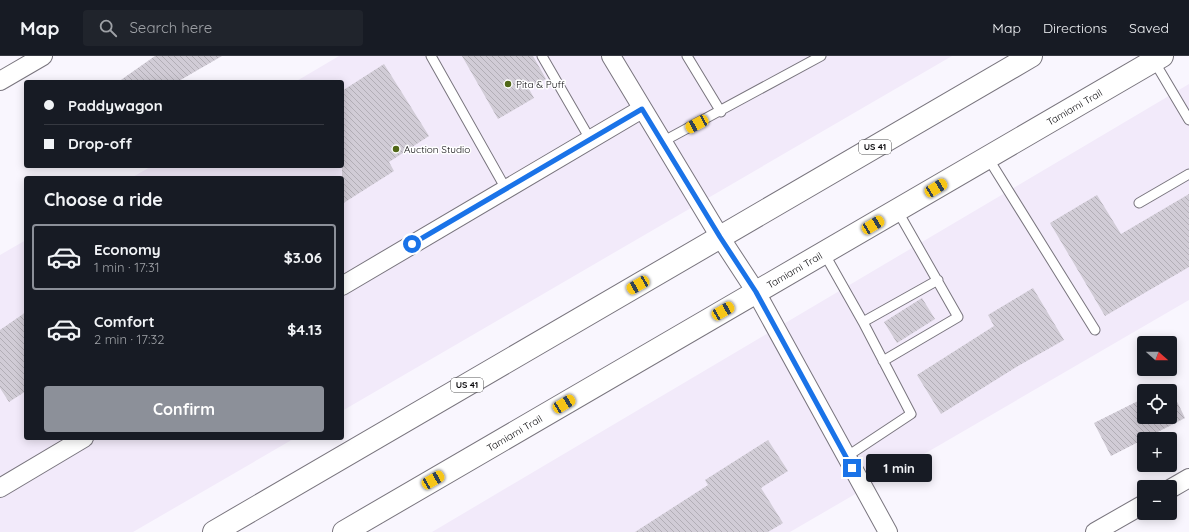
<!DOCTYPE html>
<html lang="en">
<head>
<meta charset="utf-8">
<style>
  body { margin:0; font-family:Quicksand,sans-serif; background:#20242c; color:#f1f3f6; height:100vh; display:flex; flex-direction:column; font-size:15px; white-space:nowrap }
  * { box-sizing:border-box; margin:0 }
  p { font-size:13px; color:#9ea1a6 }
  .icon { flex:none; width:22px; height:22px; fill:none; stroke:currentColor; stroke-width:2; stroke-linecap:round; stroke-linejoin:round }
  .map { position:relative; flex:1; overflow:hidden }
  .side { position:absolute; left:24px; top:120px; width:320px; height:264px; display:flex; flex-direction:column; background:#171b24; border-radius:4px; box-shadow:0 2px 10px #0003 }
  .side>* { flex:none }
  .guide { position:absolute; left:24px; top:24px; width:320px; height:88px; border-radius:4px; box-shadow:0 2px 10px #0003; display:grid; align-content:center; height:88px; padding:0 20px; background:#171b24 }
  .needle { width:26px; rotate:111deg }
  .fabs { position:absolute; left:1137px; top:280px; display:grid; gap:8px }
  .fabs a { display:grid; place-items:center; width:40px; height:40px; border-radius:4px; background:#171b24; box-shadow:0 2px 10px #0003; font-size:20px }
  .end { position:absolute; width:18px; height:18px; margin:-9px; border:5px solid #1a73e8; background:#fff; box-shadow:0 0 0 2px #fff }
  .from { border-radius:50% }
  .bubble { position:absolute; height:28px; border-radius:4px; background:#171b24; box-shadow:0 2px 10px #0003; font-size:13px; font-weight:700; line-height:28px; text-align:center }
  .car { position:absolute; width:12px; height:24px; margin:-12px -6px; border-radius:5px; box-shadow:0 0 3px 1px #0007; background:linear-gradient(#f5c518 24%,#345 0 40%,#f5c518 0 76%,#345 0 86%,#f5c518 0) }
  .guide b { display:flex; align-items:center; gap:14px; height:38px; font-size:15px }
  .guide b+b { border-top:1px solid #363941 }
  .guide i { width:10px; height:10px; background:#f1f3f6 }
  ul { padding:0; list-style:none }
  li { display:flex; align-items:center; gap:12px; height:66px; margin:0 8px 6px; padding:0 12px; border:2px solid transparent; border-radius:4px }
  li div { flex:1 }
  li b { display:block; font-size:15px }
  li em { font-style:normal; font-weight:700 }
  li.on { border-color:#8c9099 }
  li>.icon { width:36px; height:36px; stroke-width:1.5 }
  h2 { padding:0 20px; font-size:18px; line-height:48px }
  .primary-button { display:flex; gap:8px; margin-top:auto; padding:8px 20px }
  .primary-button a { flex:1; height:46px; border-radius:4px; background:#8c9099; color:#fff; font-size:16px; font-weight:700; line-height:46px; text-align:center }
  header { display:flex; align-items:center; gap:24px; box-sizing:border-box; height:56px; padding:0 20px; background:#171b24; border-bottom:1px solid #363941 }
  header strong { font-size:19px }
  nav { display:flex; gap:22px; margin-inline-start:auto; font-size:14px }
  .search { width:280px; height:36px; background:#20242c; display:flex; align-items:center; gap:10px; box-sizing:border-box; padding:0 14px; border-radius:4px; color:#9ea1a6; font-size:15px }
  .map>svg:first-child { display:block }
</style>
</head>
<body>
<header>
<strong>Map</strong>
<div class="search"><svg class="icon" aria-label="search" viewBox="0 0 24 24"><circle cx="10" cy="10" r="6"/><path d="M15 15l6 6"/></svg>Search here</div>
<nav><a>Map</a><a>Directions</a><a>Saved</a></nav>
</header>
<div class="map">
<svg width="1189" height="476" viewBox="0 0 1189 476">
  <defs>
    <pattern id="building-back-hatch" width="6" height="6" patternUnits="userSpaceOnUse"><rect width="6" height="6" fill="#d1ccd6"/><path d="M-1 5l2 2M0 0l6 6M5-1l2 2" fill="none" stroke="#b2aeb6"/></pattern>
  </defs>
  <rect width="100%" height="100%" fill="#f9f6fe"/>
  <path fill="#f2eafa" d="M339,0h613l-610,355v-233h-211l21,-12h190v-84h-47z
    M1189,28v216l-399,232h-358z
    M26,184v198h269l-162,94h-133v-277z"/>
  <path fill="url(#building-back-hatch)" d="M155,0h67l-45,26h-59z
    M462,0h71l13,23 -17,10 5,9 -36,21z
    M384,8l45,72 -40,26 5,9 -52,33v-113z
    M1189,138v73l-84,49 -55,-93 47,-28 24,39z
    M1033,232l31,52 -46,26 -77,48 -24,-39 77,-49 -6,-11z
    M922,242l13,21 -38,24 -13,-21z
    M26,256v79l-17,11 -9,-14v-58z
    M1169,329l16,33 -74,38 -17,-33 50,-25v19h26v-26h-13z
    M768,384l20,31 -27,17 22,35 -15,9h-133l73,-47 -3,-5z"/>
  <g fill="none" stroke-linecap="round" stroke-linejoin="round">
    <g stroke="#79757e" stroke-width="11">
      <path id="service" d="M431,0l75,133
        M542,0l48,83
        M687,0l34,56
        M1154,5l35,59
        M662,86l159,-86
        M988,102l107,172
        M1139,147l50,-29
        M824,197l39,69 48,92 -65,43
        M863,266l75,-42
        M883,305l75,-44 -61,-107"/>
    </g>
    <g stroke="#79757e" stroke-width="20">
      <path id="minor" d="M611,0l109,181 36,55 132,240
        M0,25l43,-25
        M342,230l300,-177
        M0,432l84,-50
        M1170,433l19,-11
        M1095,476l49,-28"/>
    </g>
    <g stroke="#79757e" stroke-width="24">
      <g id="primary">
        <path d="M214,476l817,-476"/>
        <path id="s1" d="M344,476l818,-476"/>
      </g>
    </g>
    <use href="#service" stroke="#fff" stroke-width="9"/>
    <use href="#minor" stroke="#fff" stroke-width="18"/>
    <use href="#primary" stroke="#fff" stroke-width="22"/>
  </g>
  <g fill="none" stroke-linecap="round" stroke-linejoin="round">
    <path stroke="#1a73e8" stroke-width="5" d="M412,188l230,-135 78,128 36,55 96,176"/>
  </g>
  <g fill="#516818" stroke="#fff" stroke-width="1.5">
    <circle cx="508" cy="28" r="4"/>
    <circle cx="396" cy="93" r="4"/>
  </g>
  <g text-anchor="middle" stroke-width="3" stroke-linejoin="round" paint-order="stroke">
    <g fill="#fff" stroke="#555456" stroke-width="1">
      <rect x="859" y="84" width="32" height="14" rx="3"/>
      <rect x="451" y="322" width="32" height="14" rx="3"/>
    </g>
    <g font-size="9" font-weight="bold" fill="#0c0b0e">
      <text x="875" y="94">US 41</text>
      <text x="467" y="332">US 41</text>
    </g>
    <g font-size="10" fill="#0c0b0e" stroke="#fff" text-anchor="start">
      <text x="516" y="32">Pita &amp; Puff</text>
      <text x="404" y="97">Auction Studio</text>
    </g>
    <g font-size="10" fill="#0c0b0e" stroke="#fff">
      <text dy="4" stroke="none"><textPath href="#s1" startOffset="845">Tamiami Trail</textPath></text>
      <text dy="4" stroke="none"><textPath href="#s1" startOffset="521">Tamiami Trail</textPath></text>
      <text dy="4" stroke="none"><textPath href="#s1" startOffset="197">Tamiami Trail</textPath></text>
    </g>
  </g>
</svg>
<div class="fabs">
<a><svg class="needle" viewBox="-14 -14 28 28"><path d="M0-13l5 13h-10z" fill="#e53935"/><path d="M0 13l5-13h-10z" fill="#9ea1a6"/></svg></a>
<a><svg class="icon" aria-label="locate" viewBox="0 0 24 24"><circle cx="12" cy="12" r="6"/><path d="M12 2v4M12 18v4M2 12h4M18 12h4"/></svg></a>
<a>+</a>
<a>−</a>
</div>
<i class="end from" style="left:412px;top:188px"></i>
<i class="end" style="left:852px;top:412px"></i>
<div class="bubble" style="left:866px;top:398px;width:66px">1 min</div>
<i class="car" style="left:697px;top:68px;rotate:242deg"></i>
<i class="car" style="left:936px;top:132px;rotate:59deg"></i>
<i class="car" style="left:873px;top:169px;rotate:59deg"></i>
<i class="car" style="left:638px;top:229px;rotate:240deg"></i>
<i class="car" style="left:723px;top:255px;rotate:60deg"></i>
<i class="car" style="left:564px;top:348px;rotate:59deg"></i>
<i class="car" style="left:433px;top:424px;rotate:60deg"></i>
<div class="guide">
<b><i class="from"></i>Paddywagon</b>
<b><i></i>Drop-off</b>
</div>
<section class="side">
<h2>Choose a ride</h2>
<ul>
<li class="on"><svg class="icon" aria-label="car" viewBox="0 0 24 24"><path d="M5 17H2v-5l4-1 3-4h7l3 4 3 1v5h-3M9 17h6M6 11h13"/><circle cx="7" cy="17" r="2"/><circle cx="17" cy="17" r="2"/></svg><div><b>Economy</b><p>1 min · 17:31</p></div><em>$3.06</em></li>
<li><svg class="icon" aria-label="car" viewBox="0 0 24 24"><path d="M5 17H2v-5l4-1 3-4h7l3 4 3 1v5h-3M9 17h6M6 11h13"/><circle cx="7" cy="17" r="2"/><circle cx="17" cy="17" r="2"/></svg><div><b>Comfort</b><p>2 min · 17:32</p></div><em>$4.13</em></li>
</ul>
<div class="primary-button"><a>Confirm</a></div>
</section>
</div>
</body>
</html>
